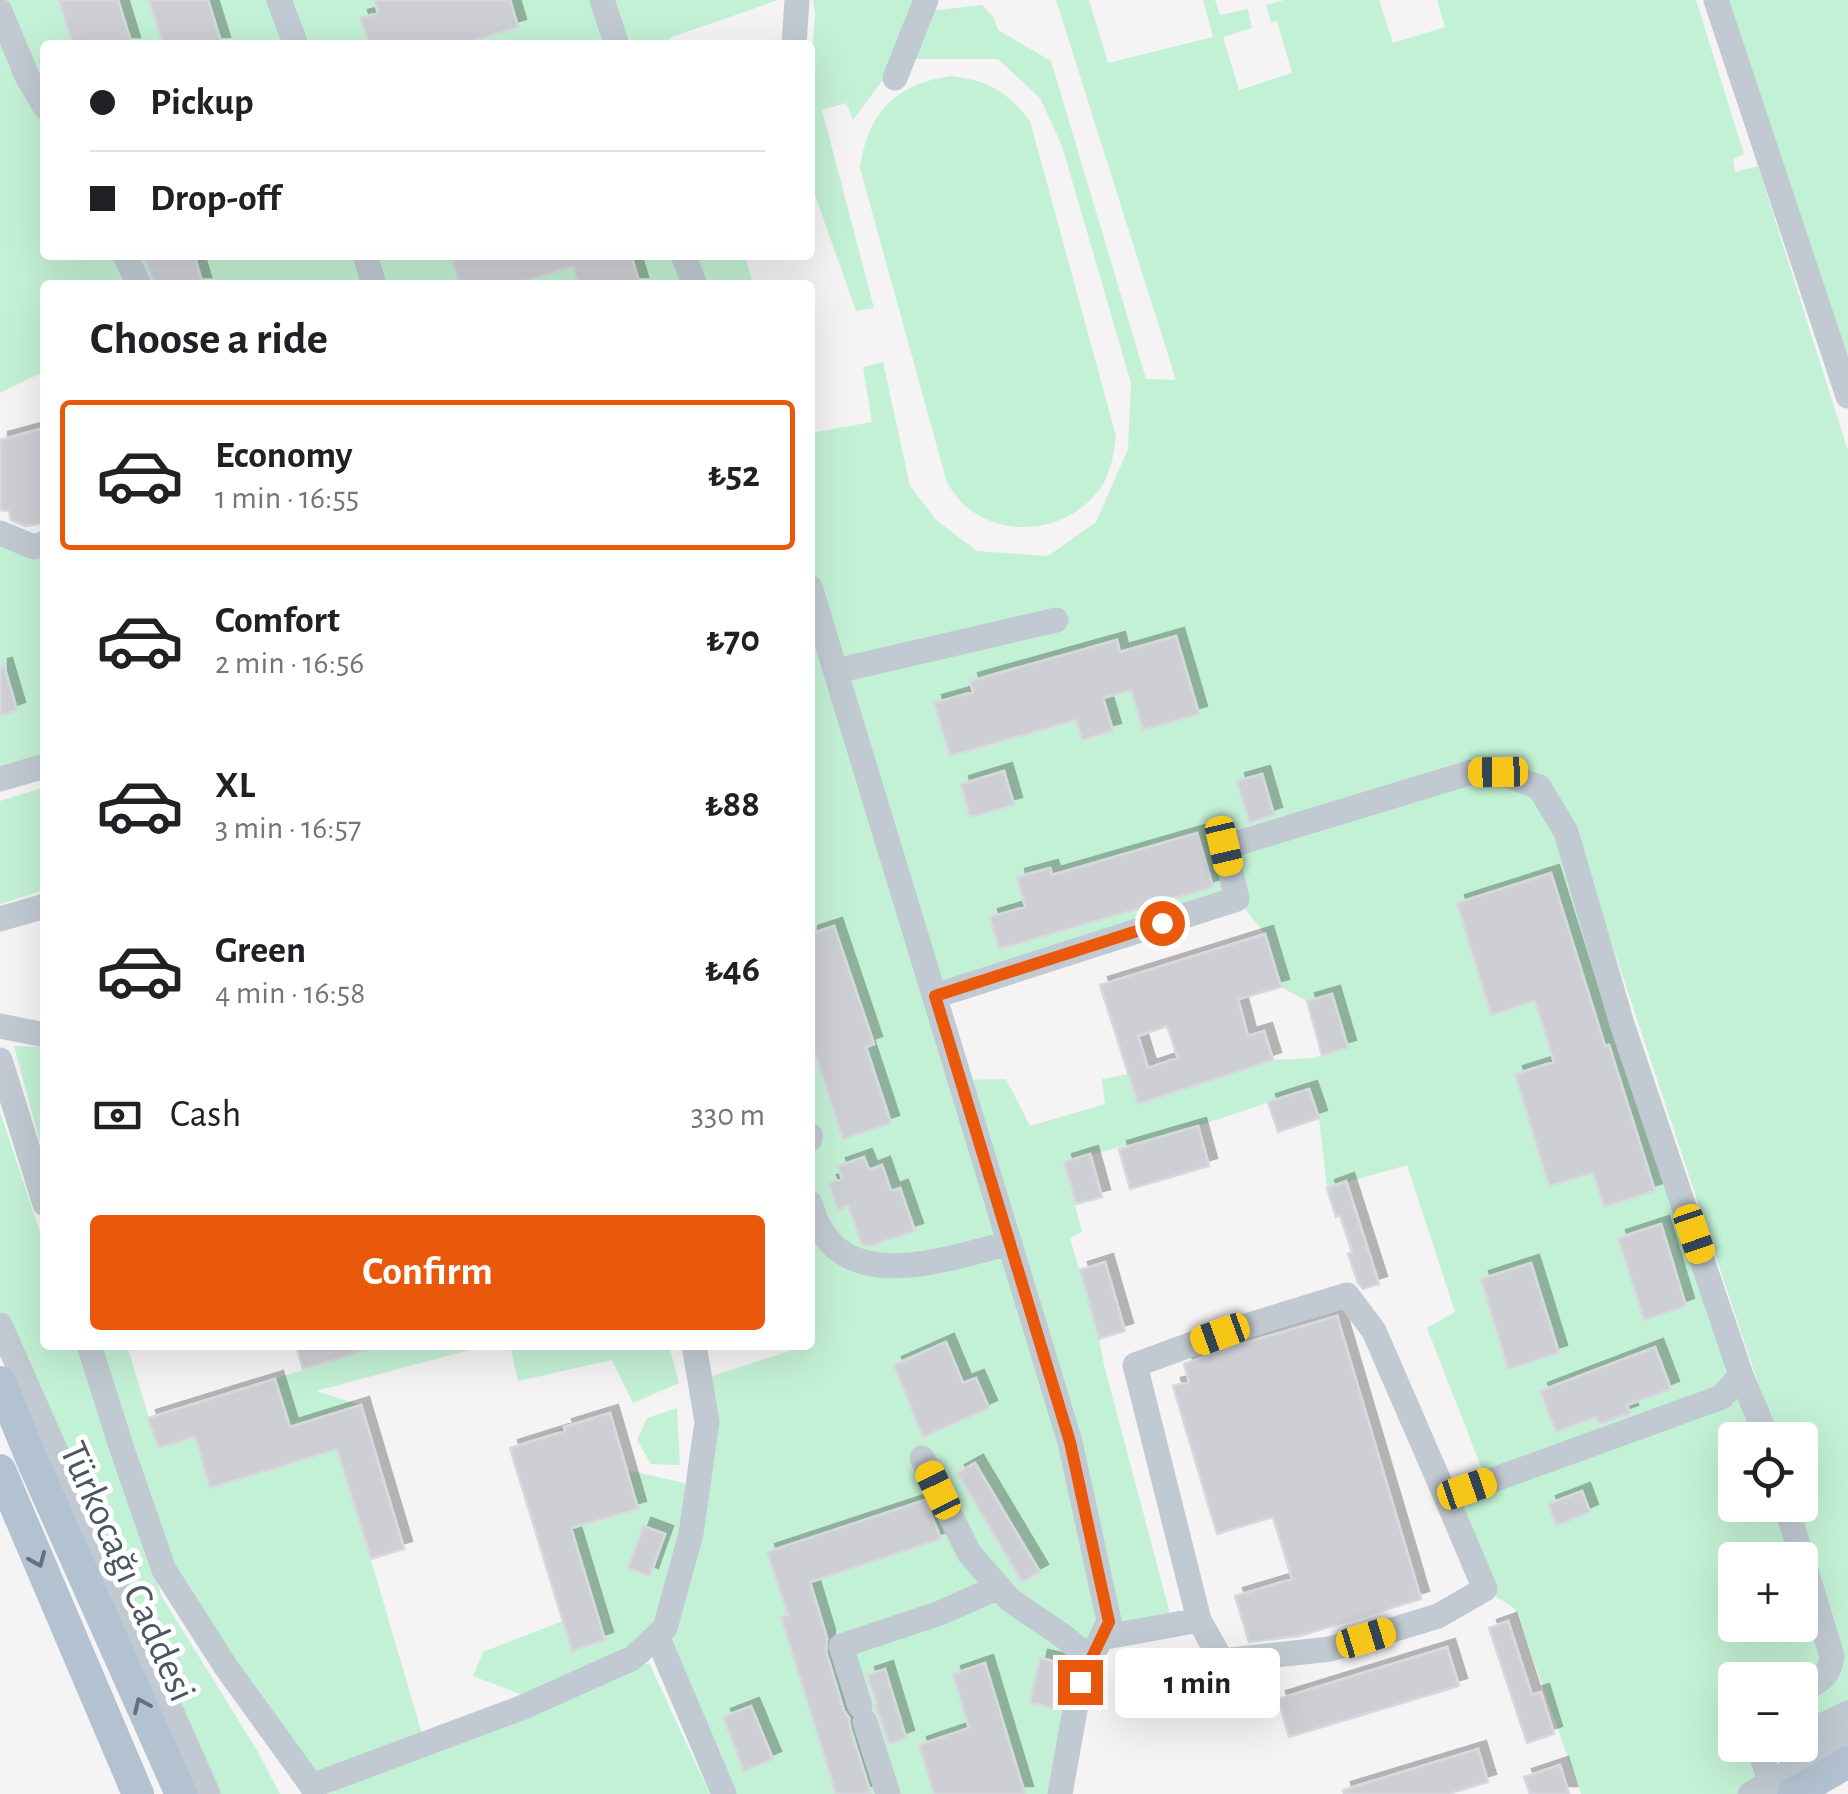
<!DOCTYPE html>
<html lang="en">
<head>
<meta charset="utf-8">
<style>
  body { margin:0; font-family:"Alegreya Sans",sans-serif; background:#f2f2f2; color:#202124; height:100vh; display:flex; flex-direction:column; font-size:38px; white-space:nowrap }
  * { box-sizing:border-box; margin:0 }
  p { font-size:32px; color:#757577 }
  .icon { flex:none; width:55px; height:55px; fill:none; stroke:currentColor; stroke-width:2; stroke-linecap:round; stroke-linejoin:round }
  .map { position:relative; flex:1; overflow:hidden }
  .drawer { position:absolute; left:40px; top:280px; width:775px; height:1070px; display:flex; flex-direction:column; background:#fff; border-radius:10px; box-shadow:0 10px 40px #0002 }
  .drawer>* { flex:none }
  .guide { position:absolute; left:40px; top:40px; width:775px; height:220px; border-radius:10px; box-shadow:0 10px 40px #0002; display:grid; align-content:center; height:220px; padding:0 50px; background:#fff }
  .fabs { position:absolute; left:1718px; top:1422px; display:grid; gap:20px }
  .fabs a { display:grid; place-items:center; width:100px; height:100px; border-radius:10px; background:#fff; box-shadow:0 10px 40px #0002; font-size:50px }
  .end { position:absolute; width:45px; height:45px; margin:-22px; border:12px solid #ea580c; background:#fff; box-shadow:0 0 0 5px #fff }
  .from { border-radius:50% }
  .bubble { position:absolute; height:70px; border-radius:10px; background:#fff; box-shadow:0 10px 40px #0002; font-size:32px; font-weight:700; line-height:70px; text-align:center }
  .car { position:absolute; width:30px; height:60px; margin:-30px -15px; border-radius:12px; box-shadow:0 0 8px 2px #0007; background:linear-gradient(#f5c518 24%,#345 0 40%,#f5c518 0 76%,#345 0 86%,#f5c518 0) }
  .guide b { display:flex; align-items:center; gap:35px; height:95px; font-size:38px }
  .guide b+b { border-top:2px solid #e0e0e0 }
  .guide i { width:25px; height:25px; background:#202124 }
  ul { padding:0; list-style:none }
  li { display:flex; align-items:center; gap:30px; height:150px; margin:0 20px 15px; padding:0 30px; border:5px solid transparent; border-radius:10px }
  li div { flex:1 }
  li b { display:block; font-size:38px }
  li em { font-style:normal; font-weight:700 }
  li.active { border-color:#ea580c }
  li>.icon { width:90px; height:90px; stroke-width:1.5 }
  h2 { padding:0 50px; font-size:45px; line-height:120px }
  .pay { display:flex; align-items:center; gap:25px; height:110px; padding:0 50px; font-size:38px }
  .pay p { margin-inline-start:auto }
  .action { display:flex; gap:20px; margin-top:auto; padding:20px 50px }
  .action a { flex:1; height:115px; border-radius:10px; background:#ea580c; color:#fff; font-size:40px; font-weight:700; line-height:115px; text-align:center }
  .map>svg:first-child { display:block }
</style>
</head>
<body>
<div class="map">
<svg width="1848" height="1794" viewBox="0 0 1848 1794">
  <defs>
    <filter id="shadow"><feDropShadow dx="8" dy="-8" stdDeviation="0" flood-color="#0004"/></filter>
  </defs>
  <rect width="100%" height="100%" fill="#f5f3f3"/>
  <path fill="#c3f1d5" fill-rule="evenodd" d="M0,0h778l-109,38 5,7h-629v210h316l8,30h-324v86l-45,22z
    M813,0h103l-31,77 -32,43 -7,-17 -24,7 52,198 -18,3 -46,-130v-98l5,-69z
    M1056,0h33l19,63 105,-26 -10,-37h12l5,15 28,-6 4,19 -29,9 16,53 53,-17 -15,-52 -6,1 -5,-17 18,-5h95l14,43 52,-16 -8,-27h259l48,154 -11,5 2,13 23,-6 90,285v1257l-48,17v-25l38,-25 -40,-170 2,-65h-23l-191,-574 -19,-34 201,608h-33v65h51l46,151 -32,24h-65v65h22l14,37 -21,12h-169l-66,-185 -30,-20 -39,-92 41,-15 -60,-154 28,-16 -48,-147 -80,23 -8,-70 -10,-29 -111,37 -134,36 18,70 -12,6 29,101 5,26 69,260 -72,14 -41,155h-336l-67,-157 -119,64 -65,-25 10,-24 80,-31 -53,-173 33,-10 21,-11 46,-14 17,57 70,16 3,-106 114,-37 -4,-12v-898l62,-11 -9,-55 20,-5 27,124 26,34 41,31 71,5 48,-34 32,-73 3,-66 -69,-237 -22,-48 -42,-39h-87l18,-48 53,-6 12,13 4,12 53,31 95,318 30,1zM1237,899l28,35 16,53 26,14 25,-7 15,54 -33,10 -41,2 -135,44 -10,-30 -26,5 3,25 -75,22 -24,-47 -45,1 -26,-84zM1735,1560h65v65h-65z
    M1716,0h132v396z
    M951,76c38,5 56,15 79,45l86,315c-2,16 -4,31 -12,46 -29,50 -101,61 -143,20 -5,-6 -10,-13 -14,-19l-87,-315c8,-56 35,-84 91,-92z
    M366,255h379l8,30h-377z
    M0,533l45,10v215l-45,14z
    M45,787v103l-45,14v-103z
    M14,1046l31,1v114z
    M0,1112l45,135v98h33l84,252 96,155 22,42h-72l-208,-469z
    M94,1345h33l22,73 234,-73h105l-172,46 45,14 43,144 -33,11 54,184 -113,42 -148,-216z
    M510,1345h159l10,38 -46,20 -21,-43 -94,21z
    M677,1408l3,57 -29,-1 -14,-24 10,-22z
    M649,1663l61,131h-382z"/>
  <path fill="#cdcfd5" stroke="#d7d9de" stroke-width="2.5" fill-rule="evenodd" filter="url(#shadow)" d="M59,0h59l14,45h-59z
    M149,0h59l14,45h-59z
    M374,0h136l8,27 -59,18h-90l-9,-27 18,-5z
    M143,255h51l9,30h-48z
    M451,255h180l9,30h-62l-5,-19 -52,16 1,3h-62z
    M45,428v95l-20,3 -14,-6 -2,-9 -9,-1v-70z
    M1176,636l23,78 -56,16 -12,-40 -28,8 10,33 -31,9 -6,-20 -126,36 -16,-53 39,-11 -3,-11 147,-41 3,12z
    M4,666l13,44 -17,6v-49z
    M1004,771l10,34 -44,12 -9,-33z
    M1262,774l12,41 -25,8 -12,-42z
    M1197,833l16,54 -214,62 -9,-32 35,-10 -8,-30 33,-9 2,7z
    M1551,873l54,173 4,-1 46,146 -51,16 -11,-34 -44,13 -34,-112 39,-12 -19,-61 -44,14 -34,-112z
    M834,926l40,118 -8,3 25,76 -48,16 -33,-101v-104z
    M1265,934l16,53 -43,12 10,37 16,-5 9,29 -135,44 -38,-119zM1167,1026l11,32 -30,10 -10,-32z
    M1332,994l16,54 -26,7 -15,-54z
    M1309,1089l10,29 -41,14 -10,-30z
    M1198,1126l11,40 -79,23 -11,-40z
    M1090,1154l12,43 -26,7 -12,-42z
    M864,1157l5,13 13,-5 9,26 9,-3 15,43 -46,15 -8,-3 -13,-37 -10,4 -9,-27 13,-4 -4,-13z
    M1346,1181l33,103 -16,5 -5,-6 -10,-29 4,-2 -12,-37 -4,2 -9,-29z
    M1661,1224l25,82 -42,14 -26,-82z
    M1105,1262l20,69 -26,8 -19,-69z
    M1531,1263l28,90 -51,16 -27,-90z
    M1337,1316l84,283 -122,37 -50,6 -14,-46 57,-17 -19,-62 -56,17 -44,-148 16,-4 -5,-18 41,-15z
    M946,1342l17,41 13,-5 13,30 -66,29 -29,-72z
    M296,1345h74l1,4 -68,20z
    M1655,1347l16,42 -44,16 3,8 -31,11 -3,-7 -40,15 -16,-41z
    M275,1379l15,48 71,-22 43,144 -33,10 -34,-110 -127,39 -15,-51 -37,11 -10,-30z
    M610,1413l28,96 -67,19 34,112 -33,11 -62,-203 55,-17 -1,-4z
    M975,1463l65,109 -18,10 -65,-109z
    M1582,1491l8,21 -34,14 -8,-22z
    M925,1500l16,39 -131,43 17,56 -1,13 18,60 5,7 1,9 21,67h-35l-55,-177 7,-2 -21,-63z
    M643,1526l22,8 -15,42 -22,-8z
    M1508,1621l24,74 9,-3 13,42 -27,9 -38,-115z
    M1447,1647l12,39 -170,51 -11,-38z
    M1040,1658l22,5 -9,45 -23,-5z
    M985,1663l40,131h-91l-15,-49 50,-17 -16,-54z
    M885,1669l21,69 -17,6 -9,-27 -4,-7v-9l-9,-26z
    M751,1706l22,53 -29,12 -21,-54z
    M1478,1749l10,33 -40,12h-104l-1,-4z
    M1560,1765l9,29h-39l-6,-17z"/>
  <g fill="none" stroke-linecap="round" stroke-linejoin="round">
    <path stroke="#c1cad2" stroke-width="25" d="M279,0l17,45
      M602,0l15,45
      M1716,0l132,396
      M0,11l27,65 18,31
      M794,45l3,-45
      M895,78l31,-78
      M125,255l14,30
      M365,255l9,30
      M683,255l12,30
      M0,533l34,14 11,-4
      M810,587l260,855 39,179 -29,61 -20,112
      M836,671l220,-51
      M0,779l45,-13
      M0,919l45,-13
      M935,996l302,-97 -12,-52 247,-75h26l41,15 27,45 56,192 119,351 -19,22 -276,100 39,92 -47,27 -108,33 -108,12 -23,-41 -98,18
      M0,1026l45,9
      M0,1060l45,144
      M810,1135v4
      M810,1203c26,97 130,57 200,40
      M0,1325l208,469
      M89,1345l33,104 42,121 62,97 86,119 3,8
      M1741,1375l27,65
      M922,1458l47,95 41,47 53,36 28,23
      M1786,1505l46,151c-3,23 -14,25 -32,36
      M1199,1620l-64,-255 85,-31 127,-39 27,36 72,166
      M657,1636l67,158
      M860,1706l-19,-60 99,-33 59,-26
      M865,1722l23,72
      M1800,1736l48,-23
      M312,1786l209,-78 112,-50 32,-30 26,-94 16,-112 -13,-77
      M1750,1794l98,-56
      M1775,1794l-14,-40 20,-9"/>
    <path stroke="#b3c2d1" stroke-width="32" d="M0,1382l32,78 149,334
      M0,1470l138,324
      M1793,1794l55,-32"/>
  </g>
  <defs><path id="oneway-chevron" d="M-2-3.5L2.5 0L-2 3.5" fill="none" stroke-width="1.6" stroke-linecap="round" stroke-linejoin="round" transform="scale(2.5)"/></defs>
  <g stroke="#64717d">
    <use href="#oneway-chevron" transform="translate(38 1560) rotate(67)"/>
    <use href="#oneway-chevron" transform="translate(141 1705) rotate(-114)"/>
  </g>
  <g fill="none" stroke-linecap="round" stroke-linejoin="round">
    <path stroke="#ea580c" stroke-width="12" d="M1080,1682l29,-60 -39,-180 -135,-446 227,-73"/>
  </g>
  <g text-anchor="middle" stroke-width="10" stroke-linejoin="round" paint-order="stroke">
    <g font-size="40" fill="#4a5661" stroke="#fff">
      <text transform="translate(129 1571) rotate(66)" y="14">Türkocağı Caddesi</text>
    </g>
  </g>
</svg>
<div class="fabs">
<a><svg class="icon" aria-label="locate" viewBox="0 0 24 24"><circle cx="12" cy="12" r="6"/><path d="M12 2v4M12 18v4M2 12h4M18 12h4"/></svg></a>
<a>+</a>
<a>−</a>
</div>
<i class="end from" style="left:1162px;top:923px"></i>
<i class="end" style="left:1080px;top:1682px"></i>
<div class="bubble" style="left:1115px;top:1648px;width:165px">1 min</div>
<i class="car" style="left:1498px;top:772px;rotate:269deg"></i>
<i class="car" style="left:1224px;top:846px;rotate:167deg"></i>
<i class="car" style="left:1694px;top:1234px;rotate:161deg"></i>
<i class="car" style="left:1220px;top:1334px;rotate:250deg"></i>
<i class="car" style="left:1467px;top:1489px;rotate:71deg"></i>
<i class="car" style="left:938px;top:1490px;rotate:334deg"></i>
<i class="car" style="left:1366px;top:1638px;rotate:73deg"></i>
<div class="guide">
<b><i class="from"></i>Pickup</b>
<b><i></i>Drop-off</b>
</div>
<section class="drawer">
<h2>Choose a ride</h2>
<ul>
<li class="active"><svg class="icon" aria-label="car" viewBox="0 0 24 24"><path d="M5 17H2v-5l4-1 3-4h7l3 4 3 1v5h-3M9 17h6M6 11h13"/><circle cx="7" cy="17" r="2"/><circle cx="17" cy="17" r="2"/></svg><div><b>Economy</b><p>1 min · 16:55</p></div><em>₺52</em></li>
<li><svg class="icon" aria-label="car" viewBox="0 0 24 24"><path d="M5 17H2v-5l4-1 3-4h7l3 4 3 1v5h-3M9 17h6M6 11h13"/><circle cx="7" cy="17" r="2"/><circle cx="17" cy="17" r="2"/></svg><div><b>Comfort</b><p>2 min · 16:56</p></div><em>₺70</em></li>
<li><svg class="icon" aria-label="car" viewBox="0 0 24 24"><path d="M5 17H2v-5l4-1 3-4h7l3 4 3 1v5h-3M9 17h6M6 11h13"/><circle cx="7" cy="17" r="2"/><circle cx="17" cy="17" r="2"/></svg><div><b>XL</b><p>3 min · 16:57</p></div><em>₺88</em></li>
<li><svg class="icon" aria-label="car" viewBox="0 0 24 24"><path d="M5 17H2v-5l4-1 3-4h7l3 4 3 1v5h-3M9 17h6M6 11h13"/><circle cx="7" cy="17" r="2"/><circle cx="17" cy="17" r="2"/></svg><div><b>Green</b><p>4 min · 16:58</p></div><em>₺46</em></li>
</ul>
<div class="pay"><svg class="icon" aria-label="cash" viewBox="0 0 24 24"><path d="M3 7h18v10H3z"/><circle cx="12" cy="12" r="2"/></svg>Cash<p>330 m</p></div>
<div class="action"><a>Confirm</a></div>
</section>
</div>
</body>
</html>
